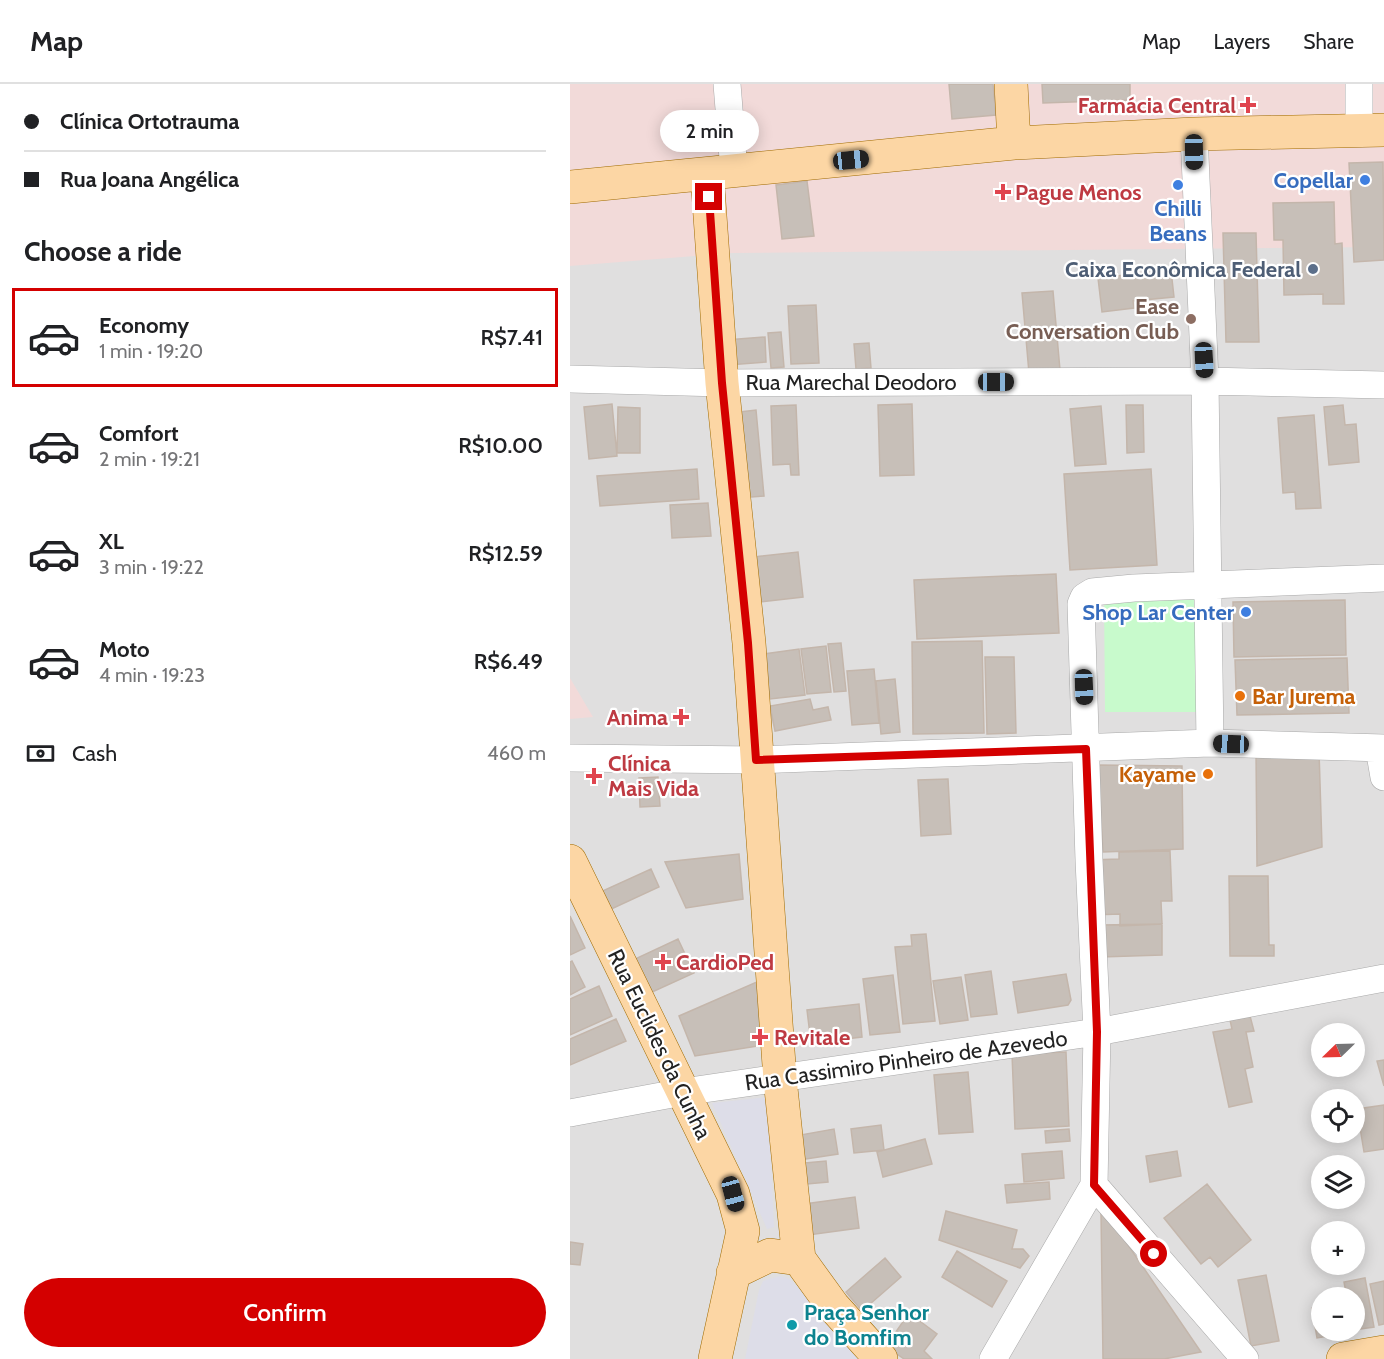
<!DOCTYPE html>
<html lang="en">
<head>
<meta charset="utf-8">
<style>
  body { margin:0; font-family:Cabin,sans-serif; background:#f2f2f2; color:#202124; height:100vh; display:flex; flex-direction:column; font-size:22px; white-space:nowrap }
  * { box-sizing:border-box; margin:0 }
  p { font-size:20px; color:#757577 }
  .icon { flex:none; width:33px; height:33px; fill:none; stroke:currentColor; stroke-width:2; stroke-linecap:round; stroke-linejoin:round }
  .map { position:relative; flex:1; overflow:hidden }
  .sheet { display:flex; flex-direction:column; background:#fff; width:570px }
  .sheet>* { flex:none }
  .hud { display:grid; align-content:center; height:132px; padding:0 24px; background:#fff }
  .needle { width:39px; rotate:247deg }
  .controls { position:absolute; left:741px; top:939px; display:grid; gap:12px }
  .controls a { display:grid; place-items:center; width:54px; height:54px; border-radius:50%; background:#fff; box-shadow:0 3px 15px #0003; font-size:30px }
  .end { position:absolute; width:27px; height:27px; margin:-14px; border:8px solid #d40000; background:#fff; box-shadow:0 0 0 3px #fff }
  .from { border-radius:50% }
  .bubble { position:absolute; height:42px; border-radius:21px; background:#fff; box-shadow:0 3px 15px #0003; font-size:20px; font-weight:600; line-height:42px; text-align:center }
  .car { position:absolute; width:18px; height:36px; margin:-18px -9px; border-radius:8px; box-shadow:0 0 4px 2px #0007; background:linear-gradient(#222 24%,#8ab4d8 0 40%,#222 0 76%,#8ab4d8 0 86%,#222 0) }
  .hud b { display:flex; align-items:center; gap:21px; height:57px; font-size:22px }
  .hud b+b { border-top:2px solid #e0e0e0 }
  .hud i { width:15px; height:15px; background:#202124 }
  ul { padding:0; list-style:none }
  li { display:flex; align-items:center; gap:18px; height:99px; margin:0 12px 9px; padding:0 12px; border:3px solid transparent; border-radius:0px }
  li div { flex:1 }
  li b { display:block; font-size:22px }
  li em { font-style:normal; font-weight:600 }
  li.selected { border-color:#d40000 }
  li>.icon { width:54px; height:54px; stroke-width:1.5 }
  h2 { padding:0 24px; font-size:27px; line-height:72px }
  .pay { display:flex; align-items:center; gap:15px; height:66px; padding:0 24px; font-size:22px }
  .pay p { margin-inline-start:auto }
  .button { display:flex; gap:12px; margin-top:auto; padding:12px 24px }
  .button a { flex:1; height:69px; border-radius:36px; background:#d40000; color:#fff; font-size:24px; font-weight:600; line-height:69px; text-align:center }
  header { display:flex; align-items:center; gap:36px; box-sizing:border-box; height:84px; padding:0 30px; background:#fff; border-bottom:2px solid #e0e0e0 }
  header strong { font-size:28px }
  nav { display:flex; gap:33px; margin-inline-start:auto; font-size:21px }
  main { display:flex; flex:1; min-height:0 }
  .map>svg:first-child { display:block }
</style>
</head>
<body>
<header>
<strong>Map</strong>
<nav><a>Map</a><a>Layers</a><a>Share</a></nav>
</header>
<main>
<section class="sheet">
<div class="hud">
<b><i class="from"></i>Clínica Ortotrauma</b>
<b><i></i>Rua Joana Angélica</b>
</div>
<h2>Choose a ride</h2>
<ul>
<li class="selected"><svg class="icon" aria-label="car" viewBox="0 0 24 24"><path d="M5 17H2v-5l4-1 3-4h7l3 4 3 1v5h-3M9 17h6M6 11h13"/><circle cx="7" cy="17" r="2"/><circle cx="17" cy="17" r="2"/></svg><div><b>Economy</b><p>1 min · 19:20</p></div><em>R$7.41</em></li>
<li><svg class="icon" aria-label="car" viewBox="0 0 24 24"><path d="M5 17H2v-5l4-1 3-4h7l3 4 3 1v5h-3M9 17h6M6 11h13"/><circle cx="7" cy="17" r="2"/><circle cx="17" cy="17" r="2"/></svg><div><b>Comfort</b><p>2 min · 19:21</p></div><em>R$10.00</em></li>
<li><svg class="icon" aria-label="car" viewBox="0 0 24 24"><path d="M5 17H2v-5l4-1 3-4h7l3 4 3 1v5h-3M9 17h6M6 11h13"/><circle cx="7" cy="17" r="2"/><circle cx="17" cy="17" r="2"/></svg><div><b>XL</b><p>3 min · 19:22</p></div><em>R$12.59</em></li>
<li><svg class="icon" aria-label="car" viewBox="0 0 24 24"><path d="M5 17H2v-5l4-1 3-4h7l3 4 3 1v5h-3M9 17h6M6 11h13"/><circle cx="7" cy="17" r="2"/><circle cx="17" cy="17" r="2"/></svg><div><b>Moto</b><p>4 min · 19:23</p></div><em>R$6.49</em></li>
</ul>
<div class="pay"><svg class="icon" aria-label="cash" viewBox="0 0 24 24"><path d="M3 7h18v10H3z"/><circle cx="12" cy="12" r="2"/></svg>Cash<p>460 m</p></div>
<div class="button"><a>Confirm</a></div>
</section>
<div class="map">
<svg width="814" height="1275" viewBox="0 0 814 1275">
  <rect width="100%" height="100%" fill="#f2efe9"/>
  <path fill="#e0dfdf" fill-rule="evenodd" d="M0,0h814v1275h-814zM752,950h32v32h-32zM752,1016h32v32h-32zM752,1082h32v32h-32zM752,1148h32v32h-32zM752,1214h32v32h-32z"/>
  <path fill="#f2dad9" d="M0,0h814v163l-652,6 -162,13z
    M0,594l23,39 -23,2z"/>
  <path fill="#c8facc" d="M534,510h92l1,118h-92z"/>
  <path fill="#dddde8" d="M198,1013l6,130 -7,2 -55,-126z
    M210,1192l10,3 75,80h-120l14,-69 4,-9z"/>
  <path fill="#c7bfb8" stroke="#c4b6ab" stroke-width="1.5" d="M379,0h44l3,31 -44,4z
    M472,0h88v16l-87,3z
    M813,78l1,98 -30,2 -5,-99z
    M237,97l7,55 -32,3 -6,-54z
    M764,118l1,42 7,-1 2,61h-21v-10l-39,1 -1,-55h-9l-1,-37z
    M653,149h33l3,109h-33z
    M601,186l3,27 -41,4 1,7 -32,4 -4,-34z
    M483,207l7,79 -31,3 -7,-80z
    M246,221l3,58 -28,1 -3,-58z
    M211,248l3,35 -13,1 -3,-35z
    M195,253l1,25 -38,3 -2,-25z
    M299,259l2,25 -15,1 -2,-25z
    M42,320l5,52 -28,3 -5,-52z
    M342,320l2,71 -34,1 -2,-71z
    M226,321l3,70h-8l-1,-11 -17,1 -2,-59z
    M556,321h17l1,47 -17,1z
    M773,321l2,20 11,-1 3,38 -30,3 -5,-58z
    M531,322l5,58 -31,2 -5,-57z
    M48,323l22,1v45h-23z
    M186,326l8,86 -25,2 -8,-85z
    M744,331l7,93 -25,1 -1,-17 -12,1 -5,-75z
    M127,385l2,30 -99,7 -3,-30z
    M581,385l6,96 -87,5 -6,-96z
    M138,419l3,33 -39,2 -2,-33z
    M228,468l5,45 -44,5 -5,-45z
    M486,490l3,59 -142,6 -3,-59z
    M775,516l1,55 -112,2 -1,-55z
    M412,557l2,92 -71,1 -1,-92z
    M271,559l5,48 -12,1 -6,-48z
    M256,562l5,46 -24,2 -6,-45z
    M229,565l6,46 -35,4 -6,-45z
    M415,573h29l2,76 -29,1z
    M777,574l2,55 -112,2 -2,-55z
    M304,585l5,54 -27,2 -5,-54z
    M325,595l5,53 -19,2 -5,-53z
    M240,615l3,11 15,-3 3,13 -56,11 -5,-25z
    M749,667l3,96 -65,19 -1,-114z
    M528,681l84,1 1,83 -80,3z
    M88,693l2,29 -20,1 -1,-29z
    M378,695l3,55 -30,2 -3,-56z
    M600,767l2,50h-11l1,23 -42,2v-12l-28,1 -3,-55 30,-1v-7z
    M169,770l4,45 -57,9 -21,-46z
    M81,785l8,18 -52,24 -9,-18z
    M659,792h39l1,69h5v11h-44z
    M0,832l15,32 -15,7z
    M592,840v31l-61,2 -1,-32z
    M356,850l9,87 -32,3 -8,-77 17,-1 -1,-11z
    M108,855l16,34 -44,20 -15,-34z
    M2,877l13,26 -15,8v-33z
    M421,887l6,43 -26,3 -6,-42z
    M496,890l5,26 -3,5 -50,8 -5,-31z
    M323,891l7,57 -30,3 -7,-56z
    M391,893l7,43 -28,4 -7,-43z
    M189,897l11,63 -75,12 -16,-40z
    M29,902l13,30 -42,19v-36z
    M289,920l3,33 -51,6 -4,-33z
    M680,932l4,15 -8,1 7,35 -8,2 7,33 -23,5 -16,-75 19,-3 -2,-9z
    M46,935l10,22 -56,24v-26z
    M496,968l3,74 -54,3 -3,-75z
    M814,976v26l-7,-25z
    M398,988l5,60 -34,2 -5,-59z
    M814,1021v44l-20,3 -7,-43z
    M311,1041l3,25 -30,3 -3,-24z
    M264,1045l4,25 -45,7 -4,-24z
    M499,1045l1,12 -24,2 -1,-12z
    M355,1055l7,25 -49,13 -6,-25z
    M492,1067l2,27 -40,4 -2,-28z
    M607,1067l4,25 -31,6 -4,-26z
    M256,1077l2,21 -32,3 -2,-21z
    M479,1098l1,17 -43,4 -2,-18z
    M637,1100l44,56 -33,27 -8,-10 -9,7 -37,-46z
    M285,1113l4,31 -58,8 -4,-31z
    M376,1127l71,19 -5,19h11l6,7 -9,12 -81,-28z
    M531,1128l12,11 88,129 -37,7h-61z
    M0,1158l13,2 -3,21 -10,-1z
    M387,1167l50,30 -15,26 -50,-30z
    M315,1174l16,19 -39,34 -16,-19z
    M696,1191l13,66 -28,5 -13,-66z
    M795,1194l9,49 -20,3v-32h-7l-3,-16z
    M814,1197v43l-5,1 -9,-41z
    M752,1222v24h24l1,3 -30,5 -5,-30z
    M339,1229l28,21 -13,17 8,8h-28l-18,-13z"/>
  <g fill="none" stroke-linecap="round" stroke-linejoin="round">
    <g stroke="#a9a9a9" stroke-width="28">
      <path id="minor" d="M157,0l7,87
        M789,0v47
        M624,50l11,247 5,362
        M0,295l152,4 483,-2 179,4
        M809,664l5,29
        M0,674l186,2 454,-17 174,5
        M0,1029l113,-21 414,-60 287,-54
        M524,1101l151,174
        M423,1275l101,-174 3,-153 -8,-172 -8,-256 3,-7 8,-5 42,-4 250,-10"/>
    </g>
    <g stroke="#a06b00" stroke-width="34">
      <path id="major" d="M441,0l3,59
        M137,90l15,209 27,260 31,436 19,180
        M0,103l444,-44 180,-9 190,-4
        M0,777l163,333 10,37 -28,128
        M229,1175l34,47 48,53
        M163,1189l37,-18 29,4
        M773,1275l41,-7"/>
    </g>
    <use href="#minor" stroke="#fff" stroke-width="27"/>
    <use href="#major" stroke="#fcd6a4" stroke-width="33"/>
  </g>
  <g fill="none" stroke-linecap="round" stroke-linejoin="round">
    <path stroke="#d40000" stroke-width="8" d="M139,113l13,186 26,260 8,117 330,-11 11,283 -3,153 60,69"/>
  </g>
  <g fill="#e0444e" stroke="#fff" stroke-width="2">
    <path d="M675 12h6v6h6v6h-6v6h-6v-6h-6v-6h6z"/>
    <path d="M430 99h6v6h6v6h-6v6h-6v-6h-6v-6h6z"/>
    <path d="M108 624h6v6h6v6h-6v6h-6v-6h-6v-6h6z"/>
    <path d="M21 683h6v6h6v6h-6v6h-6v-6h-6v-6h6z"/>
    <path d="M90 869h6v6h6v6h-6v6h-6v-6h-6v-6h6z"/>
    <path d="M187 944h6v6h6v6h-6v6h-6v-6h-6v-6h6z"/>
  </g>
  <g fill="#3f7fe0" stroke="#fff" stroke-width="2">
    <circle cx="795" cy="96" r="6"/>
    <circle cx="608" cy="101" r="6"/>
    <circle cx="676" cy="528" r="6"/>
  </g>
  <circle fill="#5c6f8a" stroke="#fff" stroke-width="2" cx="743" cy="185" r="6"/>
  <circle fill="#8d6e63" stroke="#fff" stroke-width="2" cx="621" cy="235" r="6"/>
  <g fill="#e8710a" stroke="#fff" stroke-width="2">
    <circle cx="670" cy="612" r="6"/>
    <circle cx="638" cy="690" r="6"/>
  </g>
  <circle fill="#0f9aa8" stroke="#fff" stroke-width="2" cx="222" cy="1241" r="6"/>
  <g text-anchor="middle" stroke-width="4.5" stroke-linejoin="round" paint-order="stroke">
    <g font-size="22" font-weight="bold" fill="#be3a42" stroke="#fff" text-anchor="start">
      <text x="666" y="29" text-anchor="end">Farmácia Central</text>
      <text x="445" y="116">Pague Menos</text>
      <text x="98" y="641" text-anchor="end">Anima</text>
      <text x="38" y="687">Clínica<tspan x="38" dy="25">Mais Vida</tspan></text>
      <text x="106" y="886">CardioPed</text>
      <text x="204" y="961">Revitale</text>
    </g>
    <g font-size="22" font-weight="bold" fill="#366cbe" stroke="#fff" text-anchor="end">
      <text x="783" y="104">Copellar</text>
      <text x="608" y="132" text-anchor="middle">Chilli<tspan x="608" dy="25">Beans</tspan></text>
      <text x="664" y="536">Shop Lar Center</text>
    </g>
    <g font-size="22" font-weight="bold" fill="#4e5e75" stroke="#fff" text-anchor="end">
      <text x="731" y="193">Caixa Econômica Federal</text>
    </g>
    <g font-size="22" font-weight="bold" fill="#785e54" stroke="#fff" text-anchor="end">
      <text x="609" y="230">Ease<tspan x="609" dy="25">Conversation Club</tspan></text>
    </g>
    <g font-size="22" fill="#222" stroke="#fff">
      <text x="281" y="306">Rua Marechal Deodoro</text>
      <text transform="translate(90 960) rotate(64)" y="8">Rua Euclides da Cunha</text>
      <text transform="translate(336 976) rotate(-8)" y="8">Rua Cassimiro Pinheiro de Azevedo</text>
    </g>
    <g font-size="22" font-weight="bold" fill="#c56008" stroke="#fff" text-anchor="start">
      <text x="682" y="620">Bar Jurema</text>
      <text x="626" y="698" text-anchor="end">Kayame</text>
    </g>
    <g font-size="22" font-weight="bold" fill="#0d838f" stroke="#fff" text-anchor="start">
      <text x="234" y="1236">Praça Senhor<tspan x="234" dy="25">do Bomfim</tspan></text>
    </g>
  </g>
</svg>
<div class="controls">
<a><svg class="needle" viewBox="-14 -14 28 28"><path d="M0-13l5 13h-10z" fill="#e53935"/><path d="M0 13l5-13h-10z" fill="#757577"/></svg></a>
<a><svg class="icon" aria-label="locate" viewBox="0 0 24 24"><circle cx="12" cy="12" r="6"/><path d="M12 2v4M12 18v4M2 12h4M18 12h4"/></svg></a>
<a><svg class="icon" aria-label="layers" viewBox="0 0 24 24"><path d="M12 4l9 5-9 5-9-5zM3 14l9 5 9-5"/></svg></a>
<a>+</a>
<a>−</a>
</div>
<i class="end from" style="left:584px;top:1170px"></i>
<i class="end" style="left:139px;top:113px"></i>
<div class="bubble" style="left:90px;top:26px;width:99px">2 min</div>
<i class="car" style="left:624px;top:68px;rotate:179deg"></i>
<i class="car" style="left:281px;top:76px;rotate:84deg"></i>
<i class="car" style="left:634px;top:276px;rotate:177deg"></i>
<i class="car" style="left:426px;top:298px;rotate:90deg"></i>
<i class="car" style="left:514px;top:603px;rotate:178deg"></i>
<i class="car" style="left:661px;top:660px;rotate:272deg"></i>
<i class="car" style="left:163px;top:1110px;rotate:165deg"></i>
</div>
</main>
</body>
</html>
